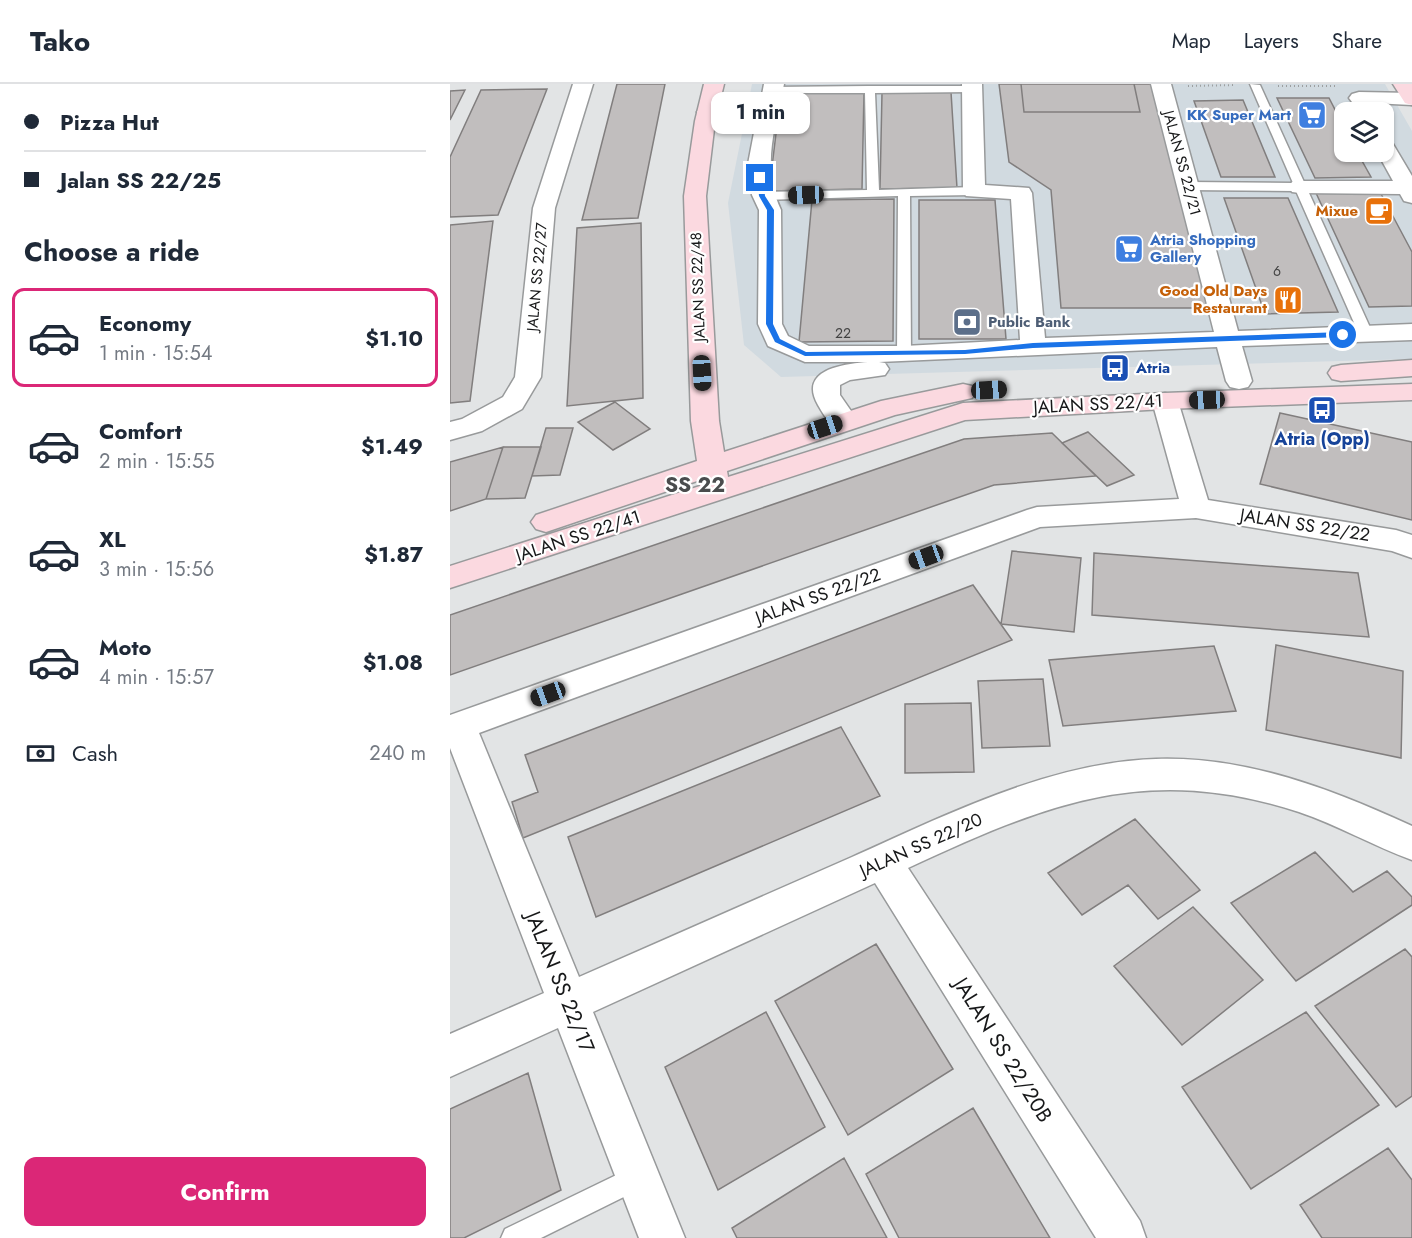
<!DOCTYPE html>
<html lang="en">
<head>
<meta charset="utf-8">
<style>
  body { margin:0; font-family:Jost,sans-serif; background:#f6f6f7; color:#1f2937; height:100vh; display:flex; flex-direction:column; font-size:22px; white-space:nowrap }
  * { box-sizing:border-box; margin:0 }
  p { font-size:20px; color:#747a83 }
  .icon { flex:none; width:33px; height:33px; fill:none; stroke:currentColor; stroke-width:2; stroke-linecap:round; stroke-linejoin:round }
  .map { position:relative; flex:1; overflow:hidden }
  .details { display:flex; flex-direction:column; background:#fff; width:450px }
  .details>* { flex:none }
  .top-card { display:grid; align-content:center; height:132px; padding:0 24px; background:#fff }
  .controls { position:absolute; left:884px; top:18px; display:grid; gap:12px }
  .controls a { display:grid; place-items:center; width:60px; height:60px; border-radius:12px; background:#fff; box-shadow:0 2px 4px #0004; font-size:30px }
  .end { position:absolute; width:27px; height:27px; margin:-14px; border:8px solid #1a73e8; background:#fff; box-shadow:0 0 0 3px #fff }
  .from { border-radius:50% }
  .bubble { position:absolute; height:42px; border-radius:12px; background:#fff; box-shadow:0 2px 4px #0004; font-size:20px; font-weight:700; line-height:42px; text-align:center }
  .car { position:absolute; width:18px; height:36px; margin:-18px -9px; border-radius:8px; box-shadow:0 0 4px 2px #0007; background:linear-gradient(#222 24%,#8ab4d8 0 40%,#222 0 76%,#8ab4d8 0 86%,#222 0) }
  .top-card b { display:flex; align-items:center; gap:21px; height:57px; font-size:22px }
  .top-card b+b { border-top:2px solid #e0e1e3 }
  .top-card i { width:15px; height:15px; background:#1f2937 }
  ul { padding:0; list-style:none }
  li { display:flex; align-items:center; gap:18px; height:99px; margin:0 12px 9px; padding:0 12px; border:3px solid transparent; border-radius:12px }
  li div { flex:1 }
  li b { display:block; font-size:22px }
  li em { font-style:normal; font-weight:700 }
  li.active { border-color:#db2777 }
  li>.icon { width:54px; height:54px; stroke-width:1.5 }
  h2 { padding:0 24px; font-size:27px; line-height:72px }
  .pay { display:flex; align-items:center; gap:15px; height:66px; padding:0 24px; font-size:22px }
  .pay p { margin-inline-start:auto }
  .action { display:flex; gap:12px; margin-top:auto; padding:12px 24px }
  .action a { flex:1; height:69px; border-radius:12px; background:#db2777; color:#fff; font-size:24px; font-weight:700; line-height:69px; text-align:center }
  header { display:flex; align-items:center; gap:36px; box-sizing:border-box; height:84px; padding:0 30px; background:#fff; border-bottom:2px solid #e0e1e3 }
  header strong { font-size:28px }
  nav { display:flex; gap:33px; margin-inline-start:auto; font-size:21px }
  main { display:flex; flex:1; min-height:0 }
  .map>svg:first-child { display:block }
</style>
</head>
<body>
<header>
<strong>Tako</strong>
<nav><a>Map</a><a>Layers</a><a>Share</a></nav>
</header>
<main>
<section class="details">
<div class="top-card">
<b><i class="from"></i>Pizza Hut</b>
<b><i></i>Jalan SS 22/25</b>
</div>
<h2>Choose a ride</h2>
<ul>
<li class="active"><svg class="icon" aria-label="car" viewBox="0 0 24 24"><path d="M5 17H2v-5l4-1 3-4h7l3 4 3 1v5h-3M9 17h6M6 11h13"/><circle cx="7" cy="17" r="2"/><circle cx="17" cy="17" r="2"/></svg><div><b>Economy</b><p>1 min · 15:54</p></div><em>$1.10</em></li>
<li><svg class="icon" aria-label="car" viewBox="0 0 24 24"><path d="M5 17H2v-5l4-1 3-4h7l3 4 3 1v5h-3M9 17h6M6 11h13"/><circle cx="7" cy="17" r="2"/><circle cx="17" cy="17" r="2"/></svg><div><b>Comfort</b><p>2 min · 15:55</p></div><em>$1.49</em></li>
<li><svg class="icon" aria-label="car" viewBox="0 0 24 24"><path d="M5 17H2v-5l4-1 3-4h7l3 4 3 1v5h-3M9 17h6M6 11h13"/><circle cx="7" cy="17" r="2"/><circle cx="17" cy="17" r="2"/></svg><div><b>XL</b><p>3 min · 15:56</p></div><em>$1.87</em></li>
<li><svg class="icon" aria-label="car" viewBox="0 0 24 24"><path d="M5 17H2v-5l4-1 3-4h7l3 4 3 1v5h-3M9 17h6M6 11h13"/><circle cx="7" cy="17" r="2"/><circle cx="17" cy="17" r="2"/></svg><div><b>Moto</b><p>4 min · 15:57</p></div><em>$1.08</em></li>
</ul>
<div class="pay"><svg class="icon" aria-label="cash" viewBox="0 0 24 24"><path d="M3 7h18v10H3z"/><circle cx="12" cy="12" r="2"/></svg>Cash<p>240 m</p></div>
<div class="action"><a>Confirm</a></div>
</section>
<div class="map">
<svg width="962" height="1154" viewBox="0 0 962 1154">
  <rect width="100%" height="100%" fill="#e2e4e5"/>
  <path fill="#d1dae0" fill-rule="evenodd" d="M302,0h633l27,47v228l-631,18 -37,-32 -16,-142zM894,28h39v40h-39z"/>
  <path fill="#c1bebe" stroke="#817e7e" stroke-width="1.5" d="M167,0h48l-27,134 -56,2z
    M549,0h152l68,224h-158l-10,-118 -42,-28z
    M571,0h113l6,28h-116z
    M97,5l-49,126 -48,2v-60l31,-67z
    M15,6l-15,30v-29z
    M414,8l-2,97 -93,2 12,-98z
    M501,8l6,96 -77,1 2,-96z
    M827,14h52l15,29v25h13l14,25 -56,1z
    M793,16l32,77h-54l-27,-76z
    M930,108l32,60v54l-43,1 -53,-114z
    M774,114h64l50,114 -73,2z
    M444,115l-1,142 -94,1 13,-142z
    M469,116h76l11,139h-87z
    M43,137l-23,180 -20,2v-178z
    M191,139l2,175 -76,8 10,-178z
    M165,318l35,27 -37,21 -35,-28z
    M830,329l132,29v78l-152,-36z
    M96,344h27l-13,47 -28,1z
    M638,348l46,43 -27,11 -45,-43z
    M602,349l44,43 -102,9 -544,190v-60l514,-176z
    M53,363l-17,52 -36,12v-49z
    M53,363h38l-16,51 -39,1z
    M562,467l69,7 -7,74 -73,-8z
    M644,469l264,20 11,64 -277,-22z
    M523,501l39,55 -489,198 -11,-36 26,-10 -13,-37z
    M826,561l127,26 -2,87 -135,-28z
    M764,562l22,65 -173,15 -14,-66z
    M593,595l7,67 -68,2 -4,-67z
    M521,619l3,69 -69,1v-69z
    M391,643l39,69 -284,121 -28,-80z
    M685,735l65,71 -42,29 -30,-34 -46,30 -34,-42z
    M865,768l38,40 34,-21 25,26v8l-116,76 -65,-78z
    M743,823l70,73 -81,65 -68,-79z
    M426,860l77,125 -105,66 -73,-134z
    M955,865l7,8v139l-16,11 -81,-101z
    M316,928l59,115 -107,63 -53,-123z
    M856,928l73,93 -128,84 -69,-102z
    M78,989l33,117 -97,48h-14v-129z
    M523,1024l77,130h-151l-33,-64z
    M938,1064l24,32v58h-90l-22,-33z
    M394,1074l43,80h-150l-5,-10z"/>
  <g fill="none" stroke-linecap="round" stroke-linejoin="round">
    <g stroke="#989a9b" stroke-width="3">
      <path id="lane" d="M800,0l10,1 113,249 -2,3h-10l-2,-3 -63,-143 -108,-1 -6,-4 6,-4 105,1z
        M418,2h104l5,3 -5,3 -97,1 4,97 95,-3 6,4 -6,4 -64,1 1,158 -7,4 -7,-4 1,-158 -136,4 -6,-4 6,-4 105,-2 -2,-97h-92l-5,-3 5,-3z
        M187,1081l9,3 3,9 -3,9 -105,52h-40l4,-9z"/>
    </g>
    <g stroke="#989a9b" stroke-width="3">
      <path id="street" d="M123,0h20l-38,124 -14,169 -19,32 -40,22 -32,9v-18l12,-3 41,-22 12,-20 18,-169z
        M314,0h20c-9,44 -23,84 -3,126l1,114 6,12 21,10h95l116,-6 -9,-141 -45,-3 -3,-5 -1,-107h20l3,101 44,3 3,5 13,145 169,-6 -63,-248h20l67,247 174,-7v16l-170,6 10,35 -4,6 -9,2 -9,-2 -4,-6 -9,-34 -338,15 6,1 4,6 -4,6 -35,5 -10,5v10l18,26 -4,6c-7,2 -12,4 -19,0 -6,-3 -13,-15 -17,-22 -20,-35 24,-41 50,-43h-63l-37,-16 -10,-22 1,-114 -7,-15 -4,-31 9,-47 -50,1 -7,-2 -3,-4 3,-4 7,-2 53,-1z
        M909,8l53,1v12l-60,-3 -3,-4 3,-4z
        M933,53l7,2 22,37v27l-8,-2 -4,-7 -100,-1 -8,-1 -3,-5 3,-5 8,-1h93l-16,-29h6z
        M715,309l9,2 4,6 30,99 188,30 16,5v23l-20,-7 -196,-33 -156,9 -561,206 100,244c91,-40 182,-80 273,-120 94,-42 199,-95 304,-98 90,-3 176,30 256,67v34c-39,-14 -74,-35 -113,-48 -153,-50 -253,-8 -391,56l232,353 6,17h-50l-221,-355 -282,129 92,226h-46l-81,-210 -108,49v-43l94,-41 -94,-245v-33l577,-205 10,-3 142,-8 -27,-98 4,-6z"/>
    </g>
    <g stroke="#989a9b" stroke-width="3">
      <path id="secondary" d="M254,0h20l-9,37 -9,75 13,225 5,31 157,-51 82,-17 9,2 4,6 -4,6 -77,17 -168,56 1,6 235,-74 202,-10 247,-9v16l-247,9 -200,11 -515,168v-22l250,-80v-6l-154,52 -10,-3 -5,-7 5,-7 161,-54 -6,-40 -7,-225 11,-75z
        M943,0h19v21l-7,-2z
        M962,276v16l-71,5 -9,-2 -4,-6 4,-6 9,-2z"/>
    </g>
    <path stroke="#9d9fa0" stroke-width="2" stroke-dasharray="1 3" stroke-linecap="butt" d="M738,2l47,-1
      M828,2h59"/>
    <use href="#lane" fill="#fff" fill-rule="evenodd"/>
    <use href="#street" fill="#fff" fill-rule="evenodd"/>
    <use href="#secondary" fill="#fbd9e0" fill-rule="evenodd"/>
  </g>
  <path fill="#1a73e8" d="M310,93l3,1 2,18 9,14 -1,114 7,15 26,13 159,-2 68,-7 310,-11 4,3 -4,2 -310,11 -68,6 -160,2 -30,-14 -9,-18 1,-114 -8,-14 -2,-18z"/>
  <defs>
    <g id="supermarket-square" transform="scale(1.5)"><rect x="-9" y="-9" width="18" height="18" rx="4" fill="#3f7fe0" stroke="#fff"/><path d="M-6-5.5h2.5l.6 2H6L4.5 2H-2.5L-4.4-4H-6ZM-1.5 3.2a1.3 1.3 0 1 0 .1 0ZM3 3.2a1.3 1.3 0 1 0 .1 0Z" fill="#fff"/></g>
    <g id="cafe-square" transform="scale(1.5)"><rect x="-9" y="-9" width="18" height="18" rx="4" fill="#e8710a" stroke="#fff"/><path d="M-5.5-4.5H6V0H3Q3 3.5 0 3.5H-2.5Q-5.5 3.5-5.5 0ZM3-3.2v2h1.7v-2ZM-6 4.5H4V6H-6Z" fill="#fff"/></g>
    <g id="restaurant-square" transform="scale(1.5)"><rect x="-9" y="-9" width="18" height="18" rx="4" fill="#e8710a" stroke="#fff"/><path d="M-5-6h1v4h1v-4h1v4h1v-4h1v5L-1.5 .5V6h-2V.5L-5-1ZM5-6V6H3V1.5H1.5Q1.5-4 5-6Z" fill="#fff"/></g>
    <g id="bank-square" transform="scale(1.5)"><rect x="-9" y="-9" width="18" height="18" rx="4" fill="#5c6f8a" stroke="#fff"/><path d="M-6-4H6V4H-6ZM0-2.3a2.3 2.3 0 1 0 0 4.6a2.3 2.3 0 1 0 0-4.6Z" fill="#fff"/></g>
    <g id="bus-square" transform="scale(1.5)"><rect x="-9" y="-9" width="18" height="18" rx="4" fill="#1a4fb4" stroke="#fff"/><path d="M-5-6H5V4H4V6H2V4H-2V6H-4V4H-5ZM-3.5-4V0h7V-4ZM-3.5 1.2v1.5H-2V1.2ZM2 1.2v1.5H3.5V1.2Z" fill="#fff"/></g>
  </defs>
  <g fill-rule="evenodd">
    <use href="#supermarket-square" x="862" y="31"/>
    <use href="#cafe-square" x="929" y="127"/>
    <use href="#supermarket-square" x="679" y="165"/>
    <use href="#restaurant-square" x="838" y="216"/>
    <use href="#bank-square" x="517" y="238"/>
    <use href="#bus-square" x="665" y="284"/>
    <use href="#bus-square" x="872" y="326"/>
  </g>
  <g text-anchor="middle" stroke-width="4.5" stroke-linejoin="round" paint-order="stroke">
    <g font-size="14" fill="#424242">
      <text x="827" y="192">6</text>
      <text x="393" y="254">22</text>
    </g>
    <g font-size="15" font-weight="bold" fill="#366cbe" stroke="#fff" text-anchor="end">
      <text x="841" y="36">KK Super Mart</text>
      <text x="700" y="161" text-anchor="start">Atria Shopping<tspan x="700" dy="17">Gallery</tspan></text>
    </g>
    <g font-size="15" fill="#171819" stroke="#fff">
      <text transform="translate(732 79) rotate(75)" y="5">JALAN SS 22/21</text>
      <text transform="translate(87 193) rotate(-85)" y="5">JALAN SS 22/27</text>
      <text transform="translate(248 203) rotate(-92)" y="5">JALAN SS 22/48</text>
    </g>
    <g font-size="15" font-weight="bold" fill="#c56008" stroke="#fff" text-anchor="end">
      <text x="908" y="132">Mixue</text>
      <text x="817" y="212">Good Old Days<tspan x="817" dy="17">Restaurant</tspan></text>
    </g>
    <g font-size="15" font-weight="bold" fill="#4e5e75" stroke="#fff" text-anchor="start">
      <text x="538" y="243">Public Bank</text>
    </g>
    <g font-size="15" font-weight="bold" fill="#164399" stroke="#fff" text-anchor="start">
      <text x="686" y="289">Atria</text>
    </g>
    <g font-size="18" fill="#171819" stroke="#fff">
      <text transform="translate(648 320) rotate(-3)" y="6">JALAN SS 22/41</text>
      <text transform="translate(855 441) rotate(9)" y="6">JALAN SS 22/22</text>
      <text transform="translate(128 452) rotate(-18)" y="6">JALAN SS 22/41</text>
      <text transform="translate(368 512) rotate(-20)" y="6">JALAN SS 22/22</text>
      <text transform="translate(471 761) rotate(-24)" y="6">JALAN SS 22/20</text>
    </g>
    <g font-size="18" font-weight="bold" fill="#164399" stroke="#fff">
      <text x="872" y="361">Atria (Opp)</text>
    </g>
    <g font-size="21" font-weight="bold" fill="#4a4c4d" stroke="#fff">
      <text x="245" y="408">SS 22</text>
    </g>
    <g font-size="21" fill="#171819" stroke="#fff">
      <text transform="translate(110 898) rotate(68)" y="7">JALAN SS 22/17</text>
      <text transform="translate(553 966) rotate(58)" y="7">JALAN SS 22/20B</text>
    </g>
  </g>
</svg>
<div class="controls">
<a><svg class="icon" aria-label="layers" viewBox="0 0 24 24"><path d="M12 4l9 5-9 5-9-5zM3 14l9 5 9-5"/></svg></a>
</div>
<i class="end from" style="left:893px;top:251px"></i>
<i class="end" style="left:310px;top:94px"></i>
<div class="bubble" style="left:261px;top:8px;width:99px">1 min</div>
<i class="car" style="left:356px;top:111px;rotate:268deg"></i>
<i class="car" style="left:252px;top:289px;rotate:177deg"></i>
<i class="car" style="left:539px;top:306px;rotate:87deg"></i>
<i class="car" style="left:757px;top:316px;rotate:268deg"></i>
<i class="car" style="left:375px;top:343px;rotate:72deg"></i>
<i class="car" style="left:476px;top:473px;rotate:250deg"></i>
<i class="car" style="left:98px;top:610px;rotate:250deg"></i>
</div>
</main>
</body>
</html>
